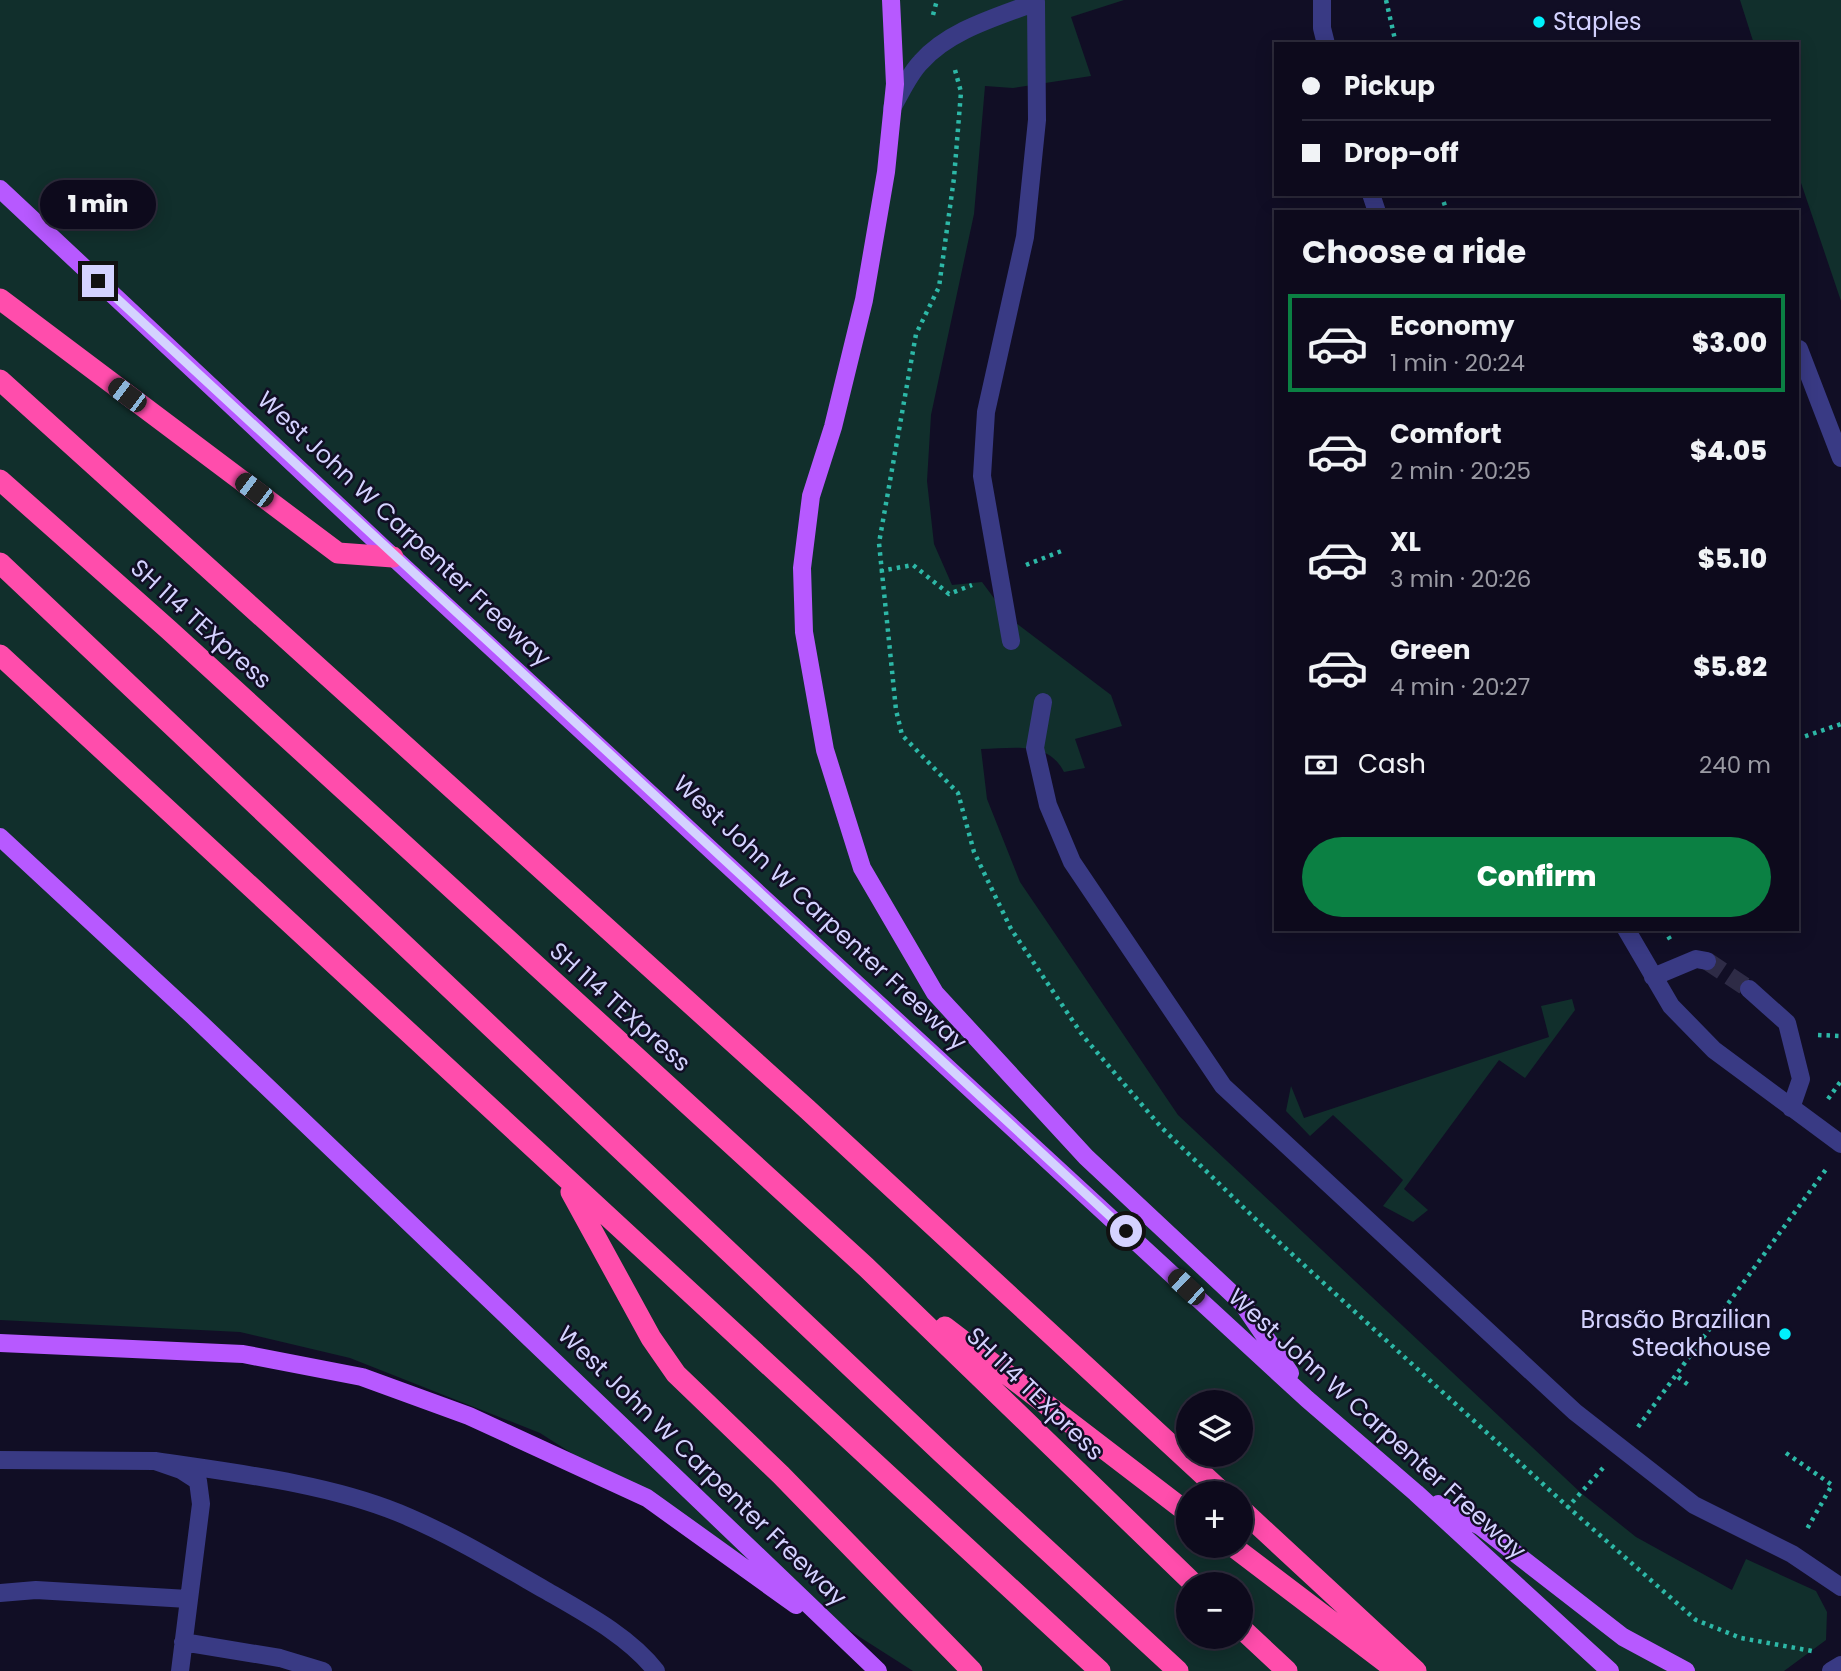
<!DOCTYPE html>
<html lang="en">
<head>
<meta charset="utf-8">
<style>
  body { margin:0; font-family:Poppins,sans-serif; background:#1b1829; color:#f1f3f6; height:100vh; display:flex; flex-direction:column; font-size:26px; white-space:nowrap }
  * { box-sizing:border-box; margin:0 }
  p { font-size:23px; color:#9a9aa3 }
  .icon { flex:none; width:38px; height:38px; fill:none; stroke:currentColor; stroke-width:2; stroke-linecap:round; stroke-linejoin:round }
  .map { position:relative; flex:1; overflow:hidden }
  .drawer { position:absolute; left:1274px; top:210px; width:525px; height:721px; display:flex; flex-direction:column; background:#0d0a1c; border-radius:0px; box-shadow:0 4px 18px #0003,0 0 0 2px #2d2b3b }
  .drawer>* { flex:none }
  .hud { position:absolute; left:1274px; top:42px; width:525px; height:154px; border-radius:0px; box-shadow:0 4px 18px #0003,0 0 0 2px #2d2b3b; display:grid; align-content:center; height:154px; padding:0 28px; background:#0d0a1c }
  .tools { position:absolute; left:1176px; top:1390px; display:grid; gap:14px }
  .tools a { display:grid; place-items:center; width:77px; height:77px; border-radius:50%; background:#0d0a1c; box-shadow:0 4px 18px #0003,0 0 0 2px #2d2b3b; font-size:35px }
  .end { position:absolute; width:32px; height:32px; margin:-16px; border:9px solid #d4d2ff; background:#111; box-shadow:0 0 0 4px #111 }
  .from { border-radius:50% }
  .bubble { position:absolute; height:49px; border-radius:24px; background:#0d0a1c; box-shadow:0 4px 18px #0003,0 0 0 2px #2d2b3b; font-size:23px; font-weight:800; line-height:49px; text-align:center }
  .car { position:absolute; width:21px; height:42px; margin:-21px -10px; border-radius:9px; box-shadow:0 0 5px 2px #0007; background:linear-gradient(#222 24%,#8ab4d8 0 40%,#222 0 76%,#8ab4d8 0 86%,#222 0) }
  .hud b { display:flex; align-items:center; gap:24px; height:66px; font-size:26px }
  .hud b+b { border-top:2px solid #2d2b3b }
  .hud i { width:18px; height:18px; background:#f1f3f6 }
  ul { padding:0; list-style:none }
  li { display:flex; align-items:center; gap:21px; height:98px; margin:0 14px 10px; padding:0 14px; border:4px solid transparent; border-radius:0px }
  li div { flex:1 }
  li b { display:block; font-size:26px }
  li em { font-style:normal; font-weight:800 }
  li.selected { border-color:#0b8043 }
  li>.icon { width:63px; height:63px; stroke-width:1.5 }
  h2 { padding:0 28px; font-size:32px; line-height:84px }
  .pay { display:flex; align-items:center; gap:18px; height:77px; padding:0 28px; font-size:26px }
  .pay p { margin-inline-start:auto }
  .cta { display:flex; gap:14px; margin-top:auto; padding:14px 28px }
  .cta a { flex:1; height:80px; border-radius:42px; background:#0b8043; color:#fff; font-size:28px; font-weight:800; line-height:80px; text-align:center }
  .map>svg:first-child { display:block }
</style>
</head>
<body>
<div class="map">
<svg width="1841" height="1671" viewBox="0 0 1841 1671">
  <rect width="100%" height="100%" fill="#110e25"/>
  <path fill="#112f2c" fill-rule="evenodd" d="M0,0h1124l-53,17 20,59 -78,12 -28,-2 -11,128 -43,201 -4,66 7,63 18,41 30,-3 26,35 103,78 11,31 -47,13 10,29 -21,4c-16,-32 -52,-23 -83,-23l6,50 33,83 158,233 403,378 55,44 96,53 14,-31 70,32 11,21 -1,28 -42,31h-871l-373,-238 -190,-75 -110,-26 -240,-12zM1188,1402h53v52h-53zM1188,1493h53v52h-53zM1188,1584h53v52h-53z
    M1740,0h101v301l-44,-130v-127h-43z
    M1572,999l3,11 -50,68 -26,-18 -95,129 24,21 -15,12 -30,-16 20,-26 -70,-65 -23,21 -24,-25 5,-25 13,32 245,-81 -8,-31z"/>
  <g fill="none" stroke-linecap="round" stroke-linejoin="round">
    <path stroke="#2e2b46" stroke-width="18" stroke-dasharray="18 9" stroke-linecap="butt" d="M1707,961l42,28"/>
    <path stroke="#2db8a7" stroke-width="4.5" stroke-dasharray="3.5 5" stroke-linecap="butt" d="M1386,0l10,44
      M933,15l4,-15
      M955,70l6,22 -7,86 -15,109 -23,47 -37,209 17,167 6,25 56,58 16,59 37,77 72,107 78,91 120,117 287,263
      M1441,194l6,18
      M1026,565l38,-15
      M880,571l33,-6 36,29 23,-9
      M1797,739l44,-15
      M1664,929l7,12
      M1818,1035l23,1
      M1828,1099l13,-18
      M1678,1377l13,10
      M1638,1427l189,-259
      M1786,1453l46,32 -25,44
      M1603,1468l-35,39 128,113 45,18 71,13"/>
    <path stroke="#393a84" stroke-width="18" d="M1322,0v28l4,16
      M892,108c9,-15 17,-34 29,-46 28,-32 76,-45 115,-60
      M1371,194l6,18
      M1799,349l42,109
      M1011,641l-29,-165 4,-64 39,-175 12,-117 -1,-118
      M1043,702l-8,46 13,57 24,57 151,224 352,326 119,93 98,49 49,33
      M1626,929l45,77 43,44 127,94
      M1653,977l43,-18 11,2
      M1749,989l38,34 14,56 -10,29
      M0,1460l155,1 26,9 17,11 3,23 -21,167
      M155,1461c80,12 170,22 244,52 51,21 99,50 146,77 38,22 84,46 111,81
      M0,1593l36,-3 152,9
      M183,1642l97,16 43,13
      M1831,1671l10,-6"/>
    <path stroke="#b759ff" stroke-width="18" d="M891,0l4,84 -9,88 -22,128 -31,127 -22,69 -9,72 2,64 21,118 37,118 73,125 151,164 156,146 48,70
      M0,189l393,368 914,842 109,94 194,178
      M0,837l192,178 686,656
      M0,1343l243,11 119,23 107,39 178,82 149,107
      M1438,1504l42,22 143,111 63,34"/>
    <path stroke="#ff4dac" stroke-width="21" d="M0,299l338,254 55,4
      M0,380l807,729 416,384
      M0,480l169,150 697,637 328,317
      M0,563l942,890 236,218
      M0,655l1100,1016
      M571,1192l80,146 25,36 105,101 191,196
      M945,1327l243,186
      M1241,1509l175,162
      M1231,1545l166,126
      M1241,1628l46,43"/>
  </g>
  <g fill="none" stroke-linecap="round" stroke-linejoin="round">
    <path stroke="#d4d2ff" stroke-width="9" d="M98,281l1028,950"/>
  </g>
  <g fill="#00f2fd" stroke="#110e25" stroke-width="2.5">
    <circle cx="1539" cy="22" r="7"/>
    <circle cx="1785" cy="1334" r="7"/>
  </g>
  <g text-anchor="middle" stroke-width="5" stroke-linejoin="round" paint-order="stroke">
    <g font-size="24" fill="#d4d2ff" stroke="#110e25" text-anchor="start">
      <text x="1553" y="30">Staples</text>
      <text x="1771" y="1328" text-anchor="end">Brasão Brazilian<tspan x="1771" dy="28">Steakhouse</tspan></text>
    </g>
    <g font-size="24" fill="#d4d2ff" stroke="#110e25">
      <text transform="translate(404 529) rotate(43)" y="8">West John W Carpenter Freeway</text>
      <text transform="translate(201 624) rotate(42)" y="8">SH 114 TEXpress</text>
      <text transform="translate(820 913) rotate(43)" y="8">West John W Carpenter Freeway</text>
      <text transform="translate(620 1007) rotate(42)" y="8">SH 114 TEXpress</text>
      <text transform="translate(1035 1394) rotate(44)" y="8">SH 114 TEXpress</text>
      <text transform="translate(1377 1424) rotate(42)" y="8">West John W Carpenter Freeway</text>
      <text transform="translate(702 1466) rotate(44)" y="8">West John W Carpenter Freeway</text>
    </g>
  </g>
</svg>
<div class="tools">
<a><svg class="icon" aria-label="layers" viewBox="0 0 24 24"><path d="M12 4l9 5-9 5-9-5zM3 14l9 5 9-5"/></svg></a>
<a>+</a>
<a>−</a>
</div>
<i class="end from" style="left:1126px;top:1231px"></i>
<i class="end" style="left:98px;top:281px"></i>
<div class="bubble" style="left:40px;top:180px;width:116px">1 min</div>
<i class="car" style="left:127px;top:395px;rotate:307deg"></i>
<i class="car" style="left:254px;top:490px;rotate:307deg"></i>
<i class="car" style="left:1186px;top:1287px;rotate:313deg"></i>
<div class="hud">
<b><i class="from"></i>Pickup</b>
<b><i></i>Drop-off</b>
</div>
<section class="drawer">
<h2>Choose a ride</h2>
<ul>
<li class="selected"><svg class="icon" aria-label="car" viewBox="0 0 24 24"><path d="M5 17H2v-5l4-1 3-4h7l3 4 3 1v5h-3M9 17h6M6 11h13"/><circle cx="7" cy="17" r="2"/><circle cx="17" cy="17" r="2"/></svg><div><b>Economy</b><p>1 min · 20:24</p></div><em>$3.00</em></li>
<li><svg class="icon" aria-label="car" viewBox="0 0 24 24"><path d="M5 17H2v-5l4-1 3-4h7l3 4 3 1v5h-3M9 17h6M6 11h13"/><circle cx="7" cy="17" r="2"/><circle cx="17" cy="17" r="2"/></svg><div><b>Comfort</b><p>2 min · 20:25</p></div><em>$4.05</em></li>
<li><svg class="icon" aria-label="car" viewBox="0 0 24 24"><path d="M5 17H2v-5l4-1 3-4h7l3 4 3 1v5h-3M9 17h6M6 11h13"/><circle cx="7" cy="17" r="2"/><circle cx="17" cy="17" r="2"/></svg><div><b>XL</b><p>3 min · 20:26</p></div><em>$5.10</em></li>
<li><svg class="icon" aria-label="car" viewBox="0 0 24 24"><path d="M5 17H2v-5l4-1 3-4h7l3 4 3 1v5h-3M9 17h6M6 11h13"/><circle cx="7" cy="17" r="2"/><circle cx="17" cy="17" r="2"/></svg><div><b>Green</b><p>4 min · 20:27</p></div><em>$5.82</em></li>
</ul>
<div class="pay"><svg class="icon" aria-label="cash" viewBox="0 0 24 24"><path d="M3 7h18v10H3z"/><circle cx="12" cy="12" r="2"/></svg>Cash<p>240 m</p></div>
<div class="cta"><a>Confirm</a></div>
</section>
</div>
</body>
</html>
